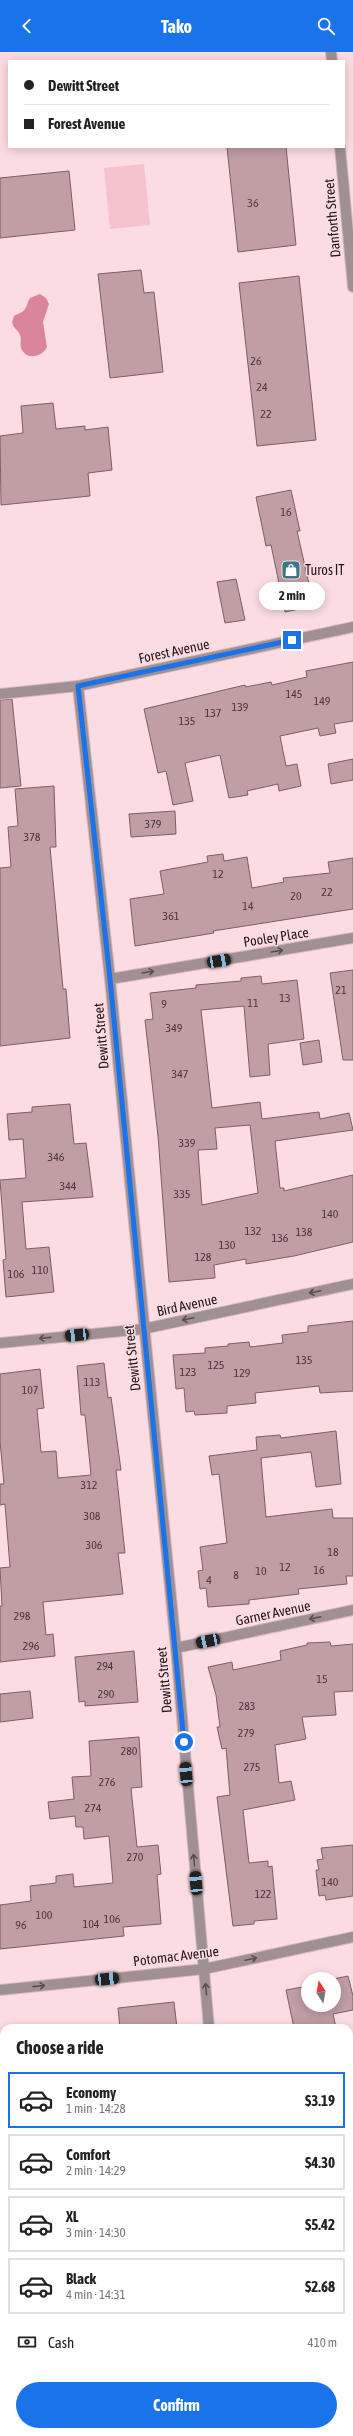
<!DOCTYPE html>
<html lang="en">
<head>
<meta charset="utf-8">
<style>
  body { margin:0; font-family:"Asap Condensed",sans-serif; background:#f2f2f2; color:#222; height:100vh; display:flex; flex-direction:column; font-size:15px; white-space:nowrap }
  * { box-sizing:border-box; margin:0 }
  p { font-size:13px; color:#767676 }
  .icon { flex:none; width:22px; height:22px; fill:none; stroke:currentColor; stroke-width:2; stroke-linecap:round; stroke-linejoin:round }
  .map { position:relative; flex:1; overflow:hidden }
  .drawer { position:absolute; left:0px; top:1972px; width:353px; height:412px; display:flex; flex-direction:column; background:#fff; border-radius:12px 12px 0 0; box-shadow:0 2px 10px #0003 }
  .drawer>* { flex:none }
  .banner { position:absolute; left:8px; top:8px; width:337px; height:88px; border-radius:0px; box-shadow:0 2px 10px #0003; display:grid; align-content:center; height:88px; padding:0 16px; background:#fff }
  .needle { width:26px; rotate:349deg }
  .fabs { position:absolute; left:301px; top:1920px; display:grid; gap:8px }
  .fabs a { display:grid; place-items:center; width:40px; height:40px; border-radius:50%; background:#fff; box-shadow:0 2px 10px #0003; font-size:20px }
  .end { position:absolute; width:18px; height:18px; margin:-9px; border:5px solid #1a73e8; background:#fff; box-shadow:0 0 0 2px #fff }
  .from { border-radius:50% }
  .bubble { position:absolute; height:28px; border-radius:14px; background:#fff; box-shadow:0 2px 10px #0003; font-size:13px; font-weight:700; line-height:28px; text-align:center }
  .car { position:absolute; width:12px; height:24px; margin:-12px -6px; border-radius:5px; box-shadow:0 0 3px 1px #0007; background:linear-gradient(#222 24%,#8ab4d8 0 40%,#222 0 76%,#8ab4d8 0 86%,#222 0) }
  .banner b { display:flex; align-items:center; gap:14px; height:38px; font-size:15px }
  .banner b+b { border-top:1px solid #e0e0e0 }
  .banner i { width:10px; height:10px; background:#222 }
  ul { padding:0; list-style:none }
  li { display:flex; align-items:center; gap:12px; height:56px; margin:0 8px 6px; padding:0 8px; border:2px solid #e0e0e0; border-radius:0px }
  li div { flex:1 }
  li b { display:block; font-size:15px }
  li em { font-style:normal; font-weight:700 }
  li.current { border-color:#1a73e8 }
  li>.icon { width:36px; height:36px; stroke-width:1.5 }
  h2 { padding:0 16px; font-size:18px; line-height:48px }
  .pay { display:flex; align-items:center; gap:10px; height:44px; padding:0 16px; font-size:15px }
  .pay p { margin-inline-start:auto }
  .cta { display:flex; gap:8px; margin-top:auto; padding:8px 16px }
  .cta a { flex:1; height:46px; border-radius:24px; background:#1a73e8; color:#fff; font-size:16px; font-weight:700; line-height:46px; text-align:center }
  header { display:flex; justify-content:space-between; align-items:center; height:52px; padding:0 16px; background:#1a73e8; color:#fff; font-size:18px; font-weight:700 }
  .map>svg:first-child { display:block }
</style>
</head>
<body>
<header><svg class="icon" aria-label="back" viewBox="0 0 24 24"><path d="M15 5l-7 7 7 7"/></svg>Tako<svg class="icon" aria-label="search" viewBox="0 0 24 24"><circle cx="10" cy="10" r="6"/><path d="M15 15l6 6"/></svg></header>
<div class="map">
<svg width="353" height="2384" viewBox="0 0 353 2384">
  <rect width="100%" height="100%" fill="#fbdce2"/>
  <path fill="#f6c2cd" d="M144,112l6,61 -40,4 -6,-61z"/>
  <path fill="#da869a" d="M40,242l6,4 3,6 -6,18 4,25c-4,9 -19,14 -25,3 -3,-5 0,-10 -2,-15 -2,-6 -10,-8 -7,-16 1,-5 6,-5 9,-7 5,-3 5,-10 8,-14z"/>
  <path fill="#c19da4" stroke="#7e5d64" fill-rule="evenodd" d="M227,95h59l10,98 -58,7z
    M69,119l6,59 -75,8v-60z
    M141,218l3,23 10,-1 9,80 -53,6 -12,-104z
    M299,224l17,164 -59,6 -18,-163z
    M53,351l3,26 29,-3v4l23,-3 4,43 -24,3 2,23 -89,9 -1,-69 23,-3 -2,-27z
    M291,438l9,41h-3l17,75 -29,6 -14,-67 -5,1 -10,-49z
    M236,527l9,41 -20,3 -8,-41z
    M353,610v59l-19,3 2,9 -16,3 -2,-8 -38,8 6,30 11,-2 4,22 -22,5 -1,-7 -31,7 1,4 -19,3 -9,-43 -35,8 8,38 -20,4 -7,-34 -8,2 -14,-64 101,-24 1,2 25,-5 1,3 35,-8 -1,-6z
    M12,647l9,87 -21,2v-88z
    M353,707v21l-22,4 -3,-20z
    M54,734l2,61h-6l13,142h3l4,49 -70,8v-178l11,-1 -3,-40 10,-1 -3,-37z
    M175,759l1,23 -45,3 -2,-23z
    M223,802l1,7 23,-4 5,31 32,-6 -1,-4 47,-5 -2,-11 25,-4v51l-140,22 1,2 -79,13 -5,-47 34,-5 -4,-23 48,-9 -1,-6z
    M353,918v90h-10l-13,-87z
    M261,924l1,8 35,-4 7,59 -36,5 2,31 -20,2 -6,-71 -43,4 11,98 48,-6 2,17 57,-7 1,7 29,-6 4,17 -78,11 5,47h4v3l69,-16v67l-59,14 -48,8v-5l-32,6 1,13 -46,4 -11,-146 -13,-116 8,-1 -3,-26 46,-5v-3l45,-4v-3zM250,1073l8,68 -56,12 -4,-55 19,-1 -2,-21z
    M319,988l3,22 -19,3 -3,-22z
    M70,1052l4,40 12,-1 7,54 -71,5 4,47 23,-2 5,45 -48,5 -3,-37 3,-1 -6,-79 26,-2 -3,-39 -14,1 -2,-26 25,-2v-5z
    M353,1269v70l-33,2 -1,-7 -64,7 1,10 -29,3v7l-32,2 -1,-4 -8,1 -2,-24 -8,1 -3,-34 32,-2v-5l23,-2v-2l21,-2 1,5 33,-4 -1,-8 26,-3v-6z
    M104,1311l4,35 3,-1 10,73h-5l9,83h-7l5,41 -80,8 3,33 7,-1 2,22 -55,6v-56h2l-2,-38 10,-1 -5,-63 -5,1v-21h4l-4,-43v-67l40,-5 4,39 -7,1 4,43 15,-1 2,27 33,-3 -6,-60h-4l-4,-49z
    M336,1379l5,53 -25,3 -5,-35 -50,6 5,59 66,-8 1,9h20v58h-7l1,8 -49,5 1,5 -50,6v4l-41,3 -2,-19 -6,1 -2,-18 5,-1 -3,-23 27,-4 -8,-69 -7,1 -3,-19 48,-6 -1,-13 24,-2 1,3z
    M330,1590l1,4 22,-2v47l-19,1 2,23 -34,2 4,22 -31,6 4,38 12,-2 4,19 -52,10 6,53 19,-2v6l4,-1 5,53 -23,2v3l-21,2 -16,-129 13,-2 -4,-47 -4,1 -5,-22h3l-4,-32 -8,-28 24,-5 1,8 48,-10 -1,-9 27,-6v-2z
    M134,1599l4,51 -53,4v-5l-6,1 -4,-45z
    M30,1639l3,27 -33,4v-28z
    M139,1685l3,50 -11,1 6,59 21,-2 3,29 -4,1 4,49 -38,3 1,9 -124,13v-44l31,-4 -1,-15 26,-3v-7l17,-2 1,13 39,-4 -4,-47 -25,3 -1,-12h-7l-1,-11 -25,3 -2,-17 26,-3 -2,-22 19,-1 -2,-35z
    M353,1793v51l-27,4 -1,-5 -6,1 -3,-26h3l-2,-10 6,-1 -2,-11z
    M348,1924l5,20v14l-20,4 3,14h-42l-8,-38 22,-4v19h26l-1,-26z
    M174,1950l3,26h-57l-2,-20z"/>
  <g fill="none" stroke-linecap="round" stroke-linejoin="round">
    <g stroke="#d4b8be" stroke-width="12">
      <path id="minor" d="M331,0l1,9
        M340,95l13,140
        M78,634l32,293 66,669 33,380
        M110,927l243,-41
        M0,1291l143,-14 210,-45
        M176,1596l177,-38
        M0,1938l204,-21 149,-32
        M349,2234l4,-1
        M249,2380v4"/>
    </g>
    <g stroke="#d4b8be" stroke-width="12">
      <path id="tertiary" d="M0,642l78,-8 275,-59"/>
    </g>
    <use href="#minor" stroke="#a09093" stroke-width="10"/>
    <use href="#tertiary" stroke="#a09093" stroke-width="10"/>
  </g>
  <defs><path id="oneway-shaft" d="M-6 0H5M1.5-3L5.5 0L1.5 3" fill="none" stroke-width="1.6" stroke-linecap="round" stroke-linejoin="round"/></defs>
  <g stroke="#5b4d50">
    <use href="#oneway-shaft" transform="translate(277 899) rotate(-9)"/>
    <use href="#oneway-shaft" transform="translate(148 920) rotate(-9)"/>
    <use href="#oneway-shaft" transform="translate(315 1240) rotate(168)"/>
    <use href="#oneway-shaft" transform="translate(188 1267) rotate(168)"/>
    <use href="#oneway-shaft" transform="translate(45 1286) rotate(174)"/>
    <use href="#oneway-shaft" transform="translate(315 1566) rotate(168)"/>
    <use href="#oneway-shaft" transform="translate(194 1808) rotate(-95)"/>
    <use href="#oneway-shaft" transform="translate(251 1907) rotate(-12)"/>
    <use href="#oneway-shaft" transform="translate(39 1934) rotate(-6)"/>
    <use href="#oneway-shaft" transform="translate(206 1937) rotate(-95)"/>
  </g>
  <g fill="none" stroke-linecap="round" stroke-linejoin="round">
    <path stroke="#1a73e8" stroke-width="5" d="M184,1690l-74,-763 -32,-293 214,-46"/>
  </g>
  <defs>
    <g id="shop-square" transform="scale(1)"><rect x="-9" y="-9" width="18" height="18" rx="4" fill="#367a89" stroke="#fbdce2"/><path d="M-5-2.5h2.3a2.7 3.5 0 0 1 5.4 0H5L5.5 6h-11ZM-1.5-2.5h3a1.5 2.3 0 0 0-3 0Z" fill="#fff"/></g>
  </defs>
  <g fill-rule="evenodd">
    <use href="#shop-square" x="291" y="518"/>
  </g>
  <g text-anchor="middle" stroke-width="3" stroke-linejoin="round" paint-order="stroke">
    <g font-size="12" fill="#4a383c">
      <text x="253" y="155">36</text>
      <text x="256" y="313">26</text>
      <text x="262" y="339">24</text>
      <text x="266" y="366">22</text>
      <text x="286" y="464">16</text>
      <text x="294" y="646">145</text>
      <text x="322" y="653">149</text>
      <text x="240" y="659">139</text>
      <text x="213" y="665">137</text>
      <text x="187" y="673">135</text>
      <text x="153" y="776">379</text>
      <text x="32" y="789">378</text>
      <text x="218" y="826">12</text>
      <text x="327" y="844">22</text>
      <text x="296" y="848">20</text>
      <text x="248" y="858">14</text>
      <text x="171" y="868">361</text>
      <text x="341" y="942">21</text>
      <text x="285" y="950">13</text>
      <text x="253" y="955">11</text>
      <text x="164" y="956">9</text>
      <text x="174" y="980">349</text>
      <text x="180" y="1026">347</text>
      <text x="187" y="1095">339</text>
      <text x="56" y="1109">346</text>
      <text x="68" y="1138">344</text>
      <text x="182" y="1146">335</text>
      <text x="330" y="1166">140</text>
      <text x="253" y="1183">132</text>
      <text x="304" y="1184">138</text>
      <text x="280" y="1190">136</text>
      <text x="227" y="1197">130</text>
      <text x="203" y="1209">128</text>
      <text x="40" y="1222">110</text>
      <text x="16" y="1226">106</text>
      <text x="304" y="1312">135</text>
      <text x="216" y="1317">125</text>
      <text x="188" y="1324">123</text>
      <text x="242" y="1325">129</text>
      <text x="92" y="1334">113</text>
      <text x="30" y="1342">107</text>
      <text x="89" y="1437">312</text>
      <text x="92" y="1468">308</text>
      <text x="94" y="1497">306</text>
      <text x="333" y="1504">18</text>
      <text x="285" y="1519">12</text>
      <text x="319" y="1522">16</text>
      <text x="261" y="1523">10</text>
      <text x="236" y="1527">8</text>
      <text x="209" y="1532">4</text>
      <text x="22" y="1568">298</text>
      <text x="31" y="1598">296</text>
      <text x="105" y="1618">294</text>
      <text x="322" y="1631">15</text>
      <text x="106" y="1646">290</text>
      <text x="247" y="1658">283</text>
      <text x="246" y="1685">279</text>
      <text x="129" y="1703">280</text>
      <text x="252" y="1719">275</text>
      <text x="107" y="1734">276</text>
      <text x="93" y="1760">274</text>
      <text x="135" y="1809">270</text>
      <text x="330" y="1834">140</text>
      <text x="263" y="1846">122</text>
      <text x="44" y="1867">100</text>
      <text x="112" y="1871">106</text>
      <text x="91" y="1876">104</text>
      <text x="21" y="1877">96</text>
    </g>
    <g font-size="14" fill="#231619" stroke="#fbdce2">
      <text transform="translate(332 166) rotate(-95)" y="5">Danforth Street</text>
      <text transform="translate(174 599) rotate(-12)" y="5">Forest Avenue</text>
      <text transform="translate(276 885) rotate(-9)" y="5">Pooley Place</text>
      <text transform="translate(101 984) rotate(-95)" y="5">Dewitt Street</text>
      <text transform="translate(187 1253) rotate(-12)" y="5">Bird Avenue</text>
      <text transform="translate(132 1306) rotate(-96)" y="5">Dewitt Street</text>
      <text transform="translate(273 1561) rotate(-12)" y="5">Garner Avenue</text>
      <text transform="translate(164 1628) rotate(-95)" y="5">Dewitt Street</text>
      <text transform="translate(176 1904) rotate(-7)" y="5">Potomac Avenue</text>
    </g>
    <g font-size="14" fill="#231619" stroke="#fbdce2" text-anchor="start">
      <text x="305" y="523">Turos IT</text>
    </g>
  </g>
</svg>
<div class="fabs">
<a><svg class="needle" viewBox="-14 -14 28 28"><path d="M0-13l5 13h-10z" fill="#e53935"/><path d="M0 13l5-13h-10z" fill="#767676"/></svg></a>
</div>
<i class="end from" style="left:184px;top:1690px"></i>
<i class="end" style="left:292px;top:588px"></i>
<div class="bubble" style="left:259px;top:530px;width:66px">2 min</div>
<i class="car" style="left:219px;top:909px;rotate:80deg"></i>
<i class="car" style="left:77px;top:1283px;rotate:264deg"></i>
<i class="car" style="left:208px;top:1589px;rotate:258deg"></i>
<i class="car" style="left:186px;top:1722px;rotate:355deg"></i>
<i class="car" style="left:196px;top:1831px;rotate:355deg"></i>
<i class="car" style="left:107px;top:1927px;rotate:84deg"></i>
<div class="banner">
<b><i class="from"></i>Dewitt Street</b>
<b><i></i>Forest Avenue</b>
</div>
<section class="drawer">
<h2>Choose a ride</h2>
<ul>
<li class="current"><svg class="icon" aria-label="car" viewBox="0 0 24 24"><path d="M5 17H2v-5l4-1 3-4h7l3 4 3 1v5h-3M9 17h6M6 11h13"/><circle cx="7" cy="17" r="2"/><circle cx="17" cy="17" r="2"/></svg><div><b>Economy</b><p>1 min · 14:28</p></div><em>$3.19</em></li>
<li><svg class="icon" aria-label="car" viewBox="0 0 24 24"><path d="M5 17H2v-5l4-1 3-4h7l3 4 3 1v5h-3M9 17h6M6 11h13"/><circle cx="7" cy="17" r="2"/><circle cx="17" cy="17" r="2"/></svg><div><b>Comfort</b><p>2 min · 14:29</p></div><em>$4.30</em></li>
<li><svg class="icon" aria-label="car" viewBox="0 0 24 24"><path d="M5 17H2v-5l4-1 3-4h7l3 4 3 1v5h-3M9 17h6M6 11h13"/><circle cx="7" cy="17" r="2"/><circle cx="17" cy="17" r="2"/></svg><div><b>XL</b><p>3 min · 14:30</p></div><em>$5.42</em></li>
<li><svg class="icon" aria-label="car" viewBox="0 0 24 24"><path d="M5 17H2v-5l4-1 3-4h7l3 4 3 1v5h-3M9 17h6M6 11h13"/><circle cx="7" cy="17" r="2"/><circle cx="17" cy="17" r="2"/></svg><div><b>Black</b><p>4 min · 14:31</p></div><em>$2.68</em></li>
</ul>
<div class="pay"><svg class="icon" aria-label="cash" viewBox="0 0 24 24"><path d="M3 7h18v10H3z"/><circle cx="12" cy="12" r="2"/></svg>Cash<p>410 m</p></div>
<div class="cta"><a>Confirm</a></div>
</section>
</div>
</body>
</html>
